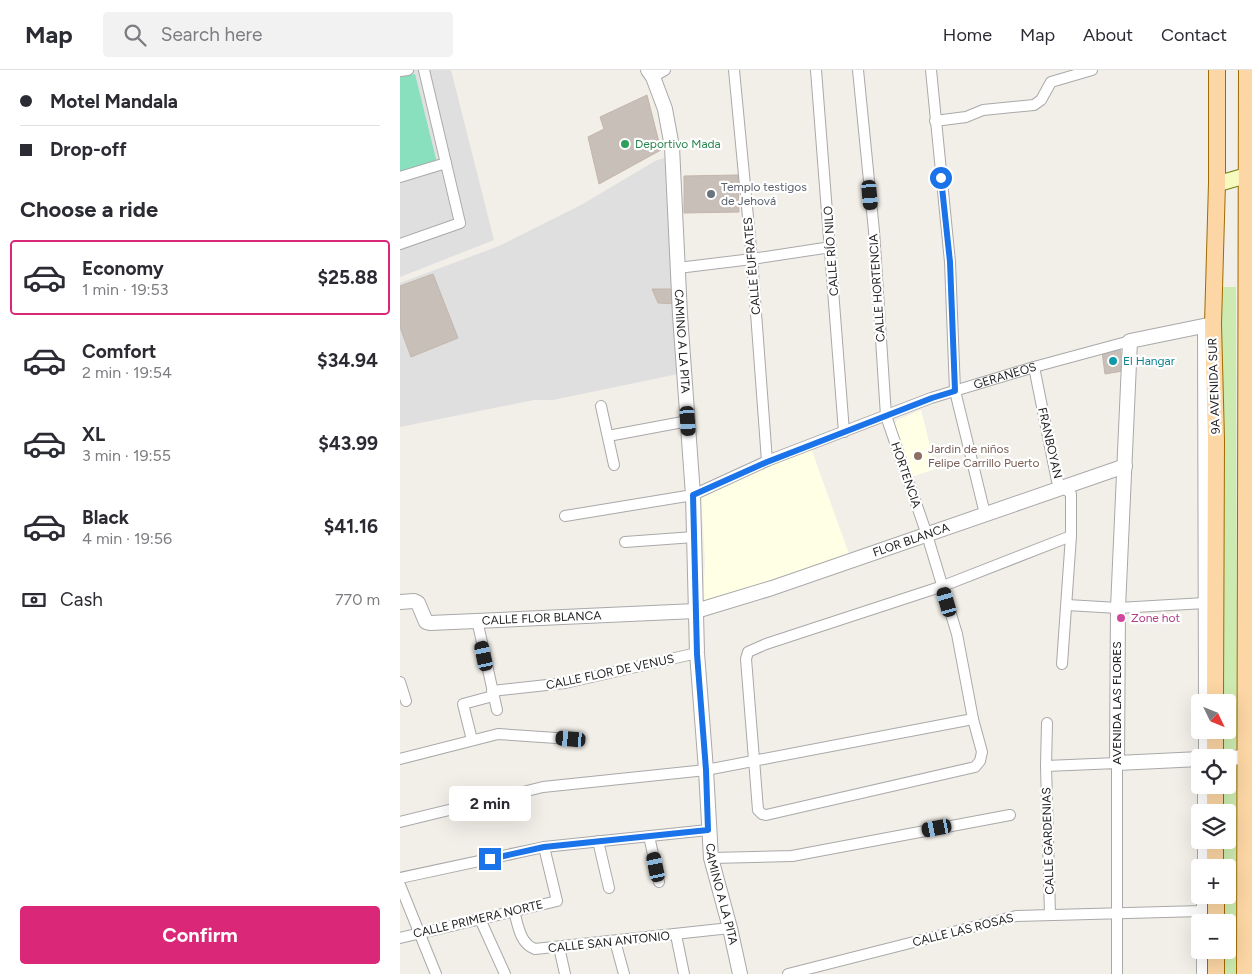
<!DOCTYPE html>
<html lang="en">
<head>
<meta charset="utf-8">
<style>
  body { margin:0; font-family:Figtree,sans-serif; background:#f2f2f3; color:#2b2b33; height:100vh; display:flex; flex-direction:column; font-size:19px; white-space:nowrap }
  * { box-sizing:border-box; margin:0 }
  p { font-size:16px; color:#7c7c81 }
  .icon { flex:none; width:28px; height:28px; fill:none; stroke:currentColor; stroke-width:2; stroke-linecap:round; stroke-linejoin:round }
  .map { position:relative; flex:1; overflow:hidden }
  .details { display:flex; flex-direction:column; background:#fff; width:400px }
  .details>* { flex:none }
  .guide { display:grid; align-content:center; height:110px; padding:0 20px; background:#fff }
  .needle { width:32px; rotate:133deg }
  .controls { position:absolute; left:791px; top:624px; display:grid; gap:10px }
  .controls a { display:grid; place-items:center; width:45px; height:45px; border-radius:5px; background:#fff; box-shadow:0 5px 20px #0002; font-size:25px }
  .end { position:absolute; width:22px; height:22px; margin:-11px; border:6px solid #1a73e8; background:#fff; box-shadow:0 0 0 2px #fff }
  .from { border-radius:50% }
  .bubble { position:absolute; height:35px; border-radius:5px; background:#fff; box-shadow:0 5px 20px #0002; font-size:16px; font-weight:700; line-height:35px; text-align:center }
  .car { position:absolute; width:15px; height:30px; margin:-15px -8px; border-radius:6px; box-shadow:0 0 4px 1px #0007; background:linear-gradient(#222 24%,#8ab4d8 0 40%,#222 0 76%,#8ab4d8 0 86%,#222 0) }
  .guide b { display:flex; align-items:center; gap:18px; height:48px; font-size:19px }
  .guide b+b { border-top:1px solid #e1e1e2 }
  .guide i { width:12px; height:12px; background:#2b2b33 }
  ul { padding:0; list-style:none }
  li { display:flex; align-items:center; gap:15px; height:75px; margin:0 10px 8px; padding:0 10px; border:2px solid transparent; border-radius:5px }
  li div { flex:1 }
  li b { display:block; font-size:19px }
  li em { font-style:normal; font-weight:700 }
  li.current { border-color:#db2777 }
  li>.icon { width:45px; height:45px; stroke-width:1.5 }
  h2 { padding:0 20px; font-size:22px; line-height:60px }
  .pay { display:flex; align-items:center; gap:12px; height:55px; padding:0 20px; font-size:19px }
  .pay p { margin-inline-start:auto }
  .action { display:flex; gap:10px; margin-top:auto; padding:10px 20px }
  .action a { flex:1; height:58px; border-radius:5px; background:#db2777; color:#fff; font-size:20px; font-weight:700; line-height:58px; text-align:center }
  header { display:flex; align-items:center; gap:30px; box-sizing:border-box; height:70px; padding:0 25px; background:#fff; border-bottom:1px solid #e1e1e2 }
  header strong { font-size:24px }
  nav { display:flex; gap:28px; margin-inline-start:auto; font-size:18px }
  .search { width:350px; height:45px; background:#f2f2f3; display:flex; align-items:center; gap:12px; box-sizing:border-box; padding:0 18px; border-radius:5px; color:#7c7c81; font-size:19px }
  main { display:flex; flex:1; min-height:0 }
  .map>svg:first-child { display:block }
</style>
</head>
<body>
<header>
<strong>Map</strong>
<div class="search"><svg class="icon" aria-label="search" viewBox="0 0 24 24"><circle cx="10" cy="10" r="6"/><path d="M15 15l6 6"/></svg>Search here</div>
<nav><a>Home</a><a>Map</a><a>About</a><a>Contact</a></nav>
</header>
<main>
<section class="details">
<div class="guide">
<b><i class="from"></i>Motel Mandala</b>
<b><i></i>Drop-off</b>
</div>
<h2>Choose a ride</h2>
<ul>
<li class="current"><svg class="icon" aria-label="car" viewBox="0 0 24 24"><path d="M5 17H2v-5l4-1 3-4h7l3 4 3 1v5h-3M9 17h6M6 11h13"/><circle cx="7" cy="17" r="2"/><circle cx="17" cy="17" r="2"/></svg><div><b>Economy</b><p>1 min · 19:53</p></div><em>$25.88</em></li>
<li><svg class="icon" aria-label="car" viewBox="0 0 24 24"><path d="M5 17H2v-5l4-1 3-4h7l3 4 3 1v5h-3M9 17h6M6 11h13"/><circle cx="7" cy="17" r="2"/><circle cx="17" cy="17" r="2"/></svg><div><b>Comfort</b><p>2 min · 19:54</p></div><em>$34.94</em></li>
<li><svg class="icon" aria-label="car" viewBox="0 0 24 24"><path d="M5 17H2v-5l4-1 3-4h7l3 4 3 1v5h-3M9 17h6M6 11h13"/><circle cx="7" cy="17" r="2"/><circle cx="17" cy="17" r="2"/></svg><div><b>XL</b><p>3 min · 19:55</p></div><em>$43.99</em></li>
<li><svg class="icon" aria-label="car" viewBox="0 0 24 24"><path d="M5 17H2v-5l4-1 3-4h7l3 4 3 1v5h-3M9 17h6M6 11h13"/><circle cx="7" cy="17" r="2"/><circle cx="17" cy="17" r="2"/></svg><div><b>Black</b><p>4 min · 19:56</p></div><em>$41.16</em></li>
</ul>
<div class="pay"><svg class="icon" aria-label="cash" viewBox="0 0 24 24"><path d="M3 7h18v10H3z"/><circle cx="12" cy="12" r="2"/></svg>Cash<p>770 m</p></div>
<div class="action"><a>Confirm</a></div>
</section>
<div class="map">
<svg width="852" height="904" viewBox="0 0 852 904">
  <rect width="100%" height="100%" fill="#f2efe9"/>
  <path fill="#e0dfdf" d="M0,0h51l43,170 -94,37z
    M267,87l16,216 -130,27h-19l-134,27v-144l99,-37 82,-41 74,-44z"/>
  <path fill="#ffffe5" d="M521,340l15,59 -25,8 -16,-53 2,-4z
    M411,378l38,106 -146,49 2,-42 -4,-65z"/>
  <path fill="#cdebb0" d="M820,217h16l1,462h-17v-19h8v-28h-8z
    M828,696h10l-1,208h-17v-24h8v-28h-8v-27h8v-27l-8,-1v-27h8v-28h-8v-27h8z"/>
  <path fill="#88e0be" d="M15,4l22,89 -37,11v-97z"/>
  <path fill="#c7bfb8" stroke="#c4b6ab" d="M247,25l14,55 -62,34 -11,-47 16,-8 -4,-12z
    M338,105l1,37 -55,1v-37z
    M33,204l25,64 -47,19 -11,-30v-41z
    M252,219h25l1,15 -20,-1z
    M720,279l3,22 -18,3 -3,-22z"/>
  <g fill="none" stroke-linecap="round" stroke-linejoin="round">
    <g stroke="#a9a9a9" stroke-width="12">
      <g id="minor">
        <path d="M334,0l18,189 15,202"/>
        <path d="M416,0l28,362"/>
        <path d="M458,0l16,161 12,185 41,119 30,99 16,85 9,33 -2,9 -5,6 -209,48 -4,-1 -4,-4 -12,-151 2,-7 18,-8 177,-58 128,-50"/>
        <path d="M531,0l19,192 5,129 30,123"/>
        <path d="M0,1l8,-1"/>
        <path d="M253,7l12,-7"/>
        <path d="M535,51l31,-4 17,-7 51,-5 7,-5 10,-18 41,-12"/>
        <path d="M0,107l46,-14"/>
        <path d="M0,174l60,-21 -36,-153"/>
        <path d="M278,198l74,-9 79,-12"/>
        <path d="M803,256l1,376"/>
        <path d="M634,297l23,114 14,13v42l-9,128"/>
        <path d="M201,336l13,59"/>
        <path d="M208,366l80,-15"/>
        <path id="s1" d="M165,446l128,-21 74,-34 164,-63 103,-31 96,-26"/>
        <path d="M225,472l69,-5"/>
        <path d="M667,535l51,3 87,-5"/>
        <path d="M77,550l20,90"/>
        <path d="M0,612l6,19"/>
        <path d="M92,621l73,-8 132,-30"/>
        <path d="M647,653l-1,43 4,149"/>
        <path d="M72,670l-9,-36 30,-8"/>
        <path d="M804,688v-28"/>
        <path d="M0,689l98,-25 73,5"/>
        <path d="M646,696l71,-3v211"/>
        <path d="M803,742v-27"/>
        <path d="M0,752l143,-35 163,-17 267,-51"/>
        <path d="M249,766l10,46"/>
        <path d="M198,771l11,47"/>
        <path d="M311,788l81,-2 218,-41"/>
        <path d="M803,798v-28"/>
        <path d="M0,808l144,-31 164,-17"/>
        <path d="M0,815l36,89"/>
        <path d="M114,841c4,14 6,33 21,38l195,-21"/>
        <path d="M80,849l25,55"/>
        <path d="M802,852v-27"/>
        <path d="M276,865l8,39"/>
        <path d="M0,868l157,-37 -13,-54"/>
        <path d="M215,871l9,33"/>
        <path d="M159,877l6,27"/>
        <path d="M388,904l228,-58 186,-5"/>
        <path d="M802,904v-24"/>
      </g>
    </g>
    <g stroke="#a9a9a9" stroke-width="16">
      <g id="tertiary">
        <path id="s2" d="M248,0l5,7 12,32 7,38 8,168 13,180 4,158 9,117 5,88 19,70 10,46"/>
        <path id="s3" d="M0,532l14,-1 4,2 8,19 4,1 266,-12 76,-23 353,-122"/>
        <path d="M828,688l18,-1"/>
        <path d="M800,689l-83,4 1,-155 12,-267 83,-17"/>
      </g>
    </g>
    <g stroke="#707d05" stroke-width="17">
      <path id="secondary" d="M817,114l35,-10"/>
    </g>
    <g stroke="#a06b00" stroke-width="18">
      <path id="primary" d="M815,632l1,-262 -3,-116 4,-141v-113
        M815,688v-28
        M815,715v27
        M815,770v28
        M816,825v27
        M816,904v-24
        M845,904l2,-904"/>
    </g>
    <use href="#minor" stroke="#fff" stroke-width="10"/>
    <use href="#tertiary" stroke="#fff" stroke-width="14"/>
    <use href="#secondary" stroke="#f7fabf" stroke-width="15"/>
    <use href="#primary" stroke="#fcd6a4" stroke-width="16"/>
  </g>
  <g fill="none" stroke-linecap="round" stroke-linejoin="round">
    <path stroke="#1a73e8" stroke-width="6" d="M90,789l54,-12 164,-17 -2,-60 -9,-116 -4,-159 74,-33 165,-64 23,-7 -5,-129 -9,-84"/>
  </g>
  <circle fill="#2e9e5b" stroke="#fff" stroke-width="2" cx="225" cy="74" r="5"/>
  <circle fill="#6b7280" stroke="#fff" stroke-width="2" cx="311" cy="124" r="5"/>
  <circle fill="#0f9aa8" stroke="#fff" stroke-width="2" cx="713" cy="291" r="5"/>
  <circle fill="#8d6e63" stroke="#fff" stroke-width="2" cx="518" cy="386" r="5"/>
  <circle fill="#d1479c" stroke="#fff" stroke-width="2" cx="721" cy="548" r="5"/>
  <g text-anchor="middle" stroke-width="4.5" stroke-linejoin="round" paint-order="stroke">
    <g font-size="12" fill="#27864d" stroke="#fff" text-anchor="start">
      <text x="235" y="78">Deportivo Mada</text>
    </g>
    <g font-size="12" fill="#5b616d" stroke="#fff" text-anchor="start">
      <text x="321" y="121">Templo testigos<tspan x="321" dy="14">de Jehová</tspan></text>
    </g>
    <g font-size="12" fill="#222" stroke="#fff">
      <text transform="translate(431 181) rotate(-94)" y="4">CALLE RÍO NILO</text>
      <text transform="translate(352 196) rotate(-95)" y="4">CALLE ÉUFRATES</text>
      <text transform="translate(477 218) rotate(-94)" y="4">CALLE HORTENCIA</text>
      <text dy="4" stroke="none"><textPath href="#s2" startOffset="276">CAMINO A LA PITA</textPath></text>
      <text dy="4" stroke="none"><textPath href="#s1" startOffset="464">GERANEOS</textPath></text>
      <text transform="translate(814 316) rotate(-92)" y="4">9A AVENIDA SUR</text>
      <text transform="translate(650 373) rotate(77)" y="4">FRANBOYAN</text>
      <text transform="translate(506 405) rotate(71)" y="4">HORTENCIA</text>
      <text dy="4" stroke="none"><textPath href="#s3" startOffset="536">FLOR BLANCA</textPath></text>
      <text dy="4" stroke="none"><textPath href="#s3" startOffset="155">CALLE FLOR BLANCA</textPath></text>
      <text transform="translate(210 602) rotate(-12)" y="4">CALLE FLOR DE VENUS</text>
      <text transform="translate(717 633) rotate(-90)" y="4">AVENIDA LAS FLORES</text>
      <text transform="translate(648 771) rotate(-92)" y="4">CALLE GARDENIAS</text>
      <text dy="4" stroke="none"><textPath href="#s2" startOffset="831">CAMINO A LA PITA</textPath></text>
      <text transform="translate(78 849) rotate(-13)" y="4">CALLE PRIMERA NORTE</text>
      <text transform="translate(563 860) rotate(-14)" y="4">CALLE LAS ROSAS</text>
      <text transform="translate(209 872) rotate(-6)" y="4">CALLE SAN ANTONIO</text>
    </g>
    <g font-size="12" fill="#0d838f" stroke="#fff" text-anchor="start">
      <text x="723" y="295">El Hangar</text>
    </g>
    <g font-size="12" fill="#785e54" stroke="#fff" text-anchor="start">
      <text x="528" y="383">Jardin de niños<tspan x="528" dy="14">Felipe Carrillo Puerto</tspan></text>
    </g>
    <g font-size="12" fill="#b23c85" stroke="#fff" text-anchor="start">
      <text x="731" y="552">Zone hot</text>
    </g>
  </g>
</svg>
<div class="controls">
<a><svg class="needle" viewBox="-14 -14 28 28"><path d="M0-13l5 13h-10z" fill="#e53935"/><path d="M0 13l5-13h-10z" fill="#7c7c81"/></svg></a>
<a><svg class="icon" aria-label="locate" viewBox="0 0 24 24"><circle cx="12" cy="12" r="6"/><path d="M12 2v4M12 18v4M2 12h4M18 12h4"/></svg></a>
<a><svg class="icon" aria-label="layers" viewBox="0 0 24 24"><path d="M12 4l9 5-9 5-9-5zM3 14l9 5 9-5"/></svg></a>
<a>+</a>
<a>−</a>
</div>
<i class="end from" style="left:541px;top:108px"></i>
<i class="end" style="left:90px;top:789px"></i>
<div class="bubble" style="left:49px;top:716px;width:82px">2 min</div>
<i class="car" style="left:470px;top:125px;rotate:175deg"></i>
<i class="car" style="left:288px;top:351px;rotate:176deg"></i>
<i class="car" style="left:547px;top:532px;rotate:344deg"></i>
<i class="car" style="left:84px;top:586px;rotate:348deg"></i>
<i class="car" style="left:171px;top:669px;rotate:275deg"></i>
<i class="car" style="left:537px;top:758px;rotate:259deg"></i>
<i class="car" style="left:256px;top:797px;rotate:348deg"></i>
</div>
</main>
</body>
</html>
